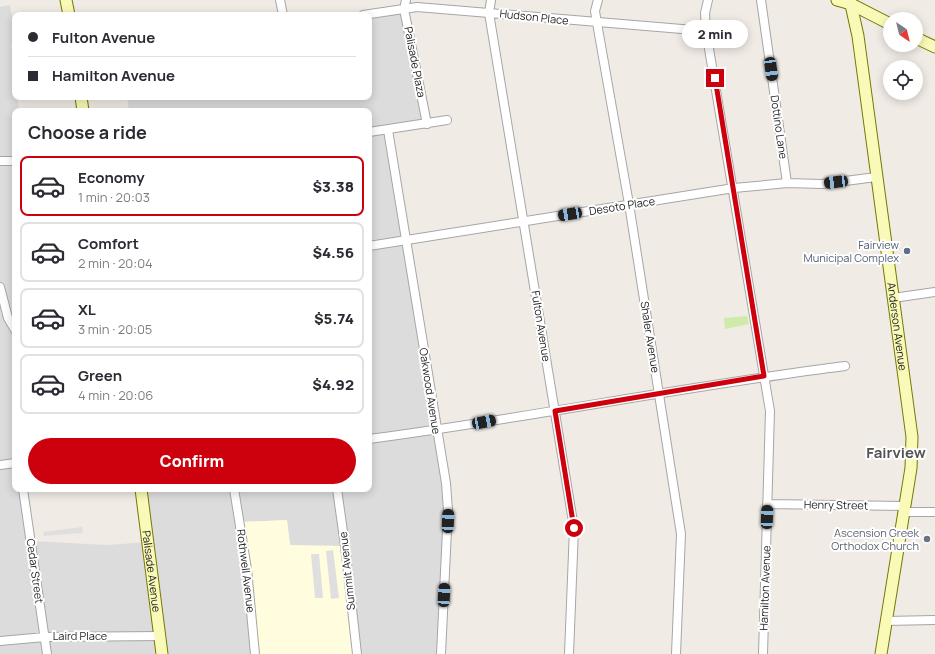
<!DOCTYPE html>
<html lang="en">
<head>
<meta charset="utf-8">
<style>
  body { margin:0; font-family:Manrope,sans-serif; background:#f2f2f3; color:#2b2b33; height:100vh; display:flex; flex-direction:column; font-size:15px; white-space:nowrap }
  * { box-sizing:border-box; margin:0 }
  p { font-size:13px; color:#7c7c81 }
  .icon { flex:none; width:22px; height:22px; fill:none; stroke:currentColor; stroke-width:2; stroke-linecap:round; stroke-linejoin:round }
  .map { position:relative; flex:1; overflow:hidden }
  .sheet { position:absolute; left:12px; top:108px; width:360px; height:384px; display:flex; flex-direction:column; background:#fff; border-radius:8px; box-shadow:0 2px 10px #0003 }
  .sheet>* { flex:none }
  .guide { position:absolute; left:12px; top:12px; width:360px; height:88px; border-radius:8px; box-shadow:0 2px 10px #0003; display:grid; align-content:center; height:88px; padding:0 16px; background:#fff }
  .needle { width:26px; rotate:145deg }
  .buttons { position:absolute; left:883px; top:12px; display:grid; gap:8px }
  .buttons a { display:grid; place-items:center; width:40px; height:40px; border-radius:50%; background:#fff; box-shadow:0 2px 10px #0003; font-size:20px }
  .end { position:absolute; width:18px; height:18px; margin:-9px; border:5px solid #cd000d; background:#fff; box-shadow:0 0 0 2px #fff }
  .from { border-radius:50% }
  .bubble { position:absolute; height:28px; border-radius:14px; background:#fff; box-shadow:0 2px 10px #0003; font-size:13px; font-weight:800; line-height:28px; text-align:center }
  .car { position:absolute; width:12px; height:24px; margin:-12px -6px; border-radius:5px; box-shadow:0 0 3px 1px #0007; background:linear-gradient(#222 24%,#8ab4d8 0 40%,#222 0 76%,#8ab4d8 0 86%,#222 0) }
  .guide b { display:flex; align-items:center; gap:14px; height:38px; font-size:15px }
  .guide b+b { border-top:1px solid #e1e1e2 }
  .guide i { width:10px; height:10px; background:#2b2b33 }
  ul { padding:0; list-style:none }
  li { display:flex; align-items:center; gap:12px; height:60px; margin:0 8px 6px; padding:0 8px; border:2px solid #e1e1e2; border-radius:8px }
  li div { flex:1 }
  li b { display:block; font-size:15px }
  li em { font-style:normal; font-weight:800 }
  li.active { border-color:#cd000d }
  li>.icon { width:36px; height:36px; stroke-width:1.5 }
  h2 { padding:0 16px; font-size:18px; line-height:48px }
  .cta { display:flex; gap:8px; margin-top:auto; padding:8px 16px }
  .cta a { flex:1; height:46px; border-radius:24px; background:#cd000d; color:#fff; font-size:16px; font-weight:800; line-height:46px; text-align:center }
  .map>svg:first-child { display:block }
</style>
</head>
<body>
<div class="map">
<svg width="935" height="654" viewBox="0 0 935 654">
  <rect width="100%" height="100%" fill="#f0ebe5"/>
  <path fill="#dddcdc" d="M10,5l5,33v6l-4,1 4,27v25h3l1,14h-4v378h8l8,52 75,4 42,-3 -7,-53h228v-378h-240l-2,-14h242v-82l35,-6 23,115 -39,5 58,354 -5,171h-84l-67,-109 -3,-25 -47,2 15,132h-255v-647z"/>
  <path fill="#fffdde" d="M287,520l3,25 55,1 12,108h-102l-15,-132z"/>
  <path fill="#ceebaa" d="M747,316l2,8 -24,5 -1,-11z"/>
  <path fill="#dfdfdf" d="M82,527l1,6 -39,3 -1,-4z
    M333,550l6,48 -8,1 -5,-48z
    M311,554h8l4,44h-8z"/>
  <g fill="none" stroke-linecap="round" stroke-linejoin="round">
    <g stroke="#a6a6a6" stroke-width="10">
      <path id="street" d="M280,0l3,15
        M406,0l-2,9 23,115
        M491,0l-2,13 85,515 -5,126
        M598,0l-3,11 2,12 32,181 52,330 -5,120
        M708,0l-3,13 1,18 64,380 -7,243
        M761,0l26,183
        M363,15l54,-8 289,24
        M388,130l58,353 2,27 -7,144
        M369,132l78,-12
        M0,161h15
        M369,246l365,-58 53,-5 35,1 54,-7
        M0,287l8,31 7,12
        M893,298l42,-6
        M369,439c159,-21 317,-53 476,-73
        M0,465l15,-2
        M23,489l24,165
        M234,489l13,80 8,85
        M337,489l8,57 12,108
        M767,504l137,2
        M903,512h32
        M885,621l50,-1
        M0,641l45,-4 116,-1"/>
    </g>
    <g stroke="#737803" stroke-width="13">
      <g id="secondary">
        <path d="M66,0l3,15"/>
        <path d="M837,0l14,4 39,20"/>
        <path id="s1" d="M850,0l8,36 54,401 -1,31 -30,186"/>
        <path d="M916,38l19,9"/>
        <path d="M81,97l2,14"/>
        <path id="s2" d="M141,489l21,165"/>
      </g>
    </g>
    <use href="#street" stroke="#fff" stroke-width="8"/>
    <use href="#secondary" stroke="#fafab8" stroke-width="11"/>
  </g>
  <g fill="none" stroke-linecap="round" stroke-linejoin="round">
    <path stroke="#cd000d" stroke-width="5" d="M574,528l-19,-117 209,-35 -49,-298"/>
  </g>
  <circle fill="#5c6f8a" stroke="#fff" stroke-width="1.5" cx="907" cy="251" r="4"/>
  <circle fill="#6b7280" stroke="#fff" stroke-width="1.5" cx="927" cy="539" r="4"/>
  <g text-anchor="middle" stroke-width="4" stroke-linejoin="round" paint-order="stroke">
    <g font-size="11" fill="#1f1f1f" stroke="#fff">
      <text transform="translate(534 17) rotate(6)" y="4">Hudson Place</text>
      <text transform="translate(415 62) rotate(79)" y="4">Palisade Plaza</text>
      <text transform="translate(779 127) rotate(82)" y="4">Dottino Lane</text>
      <text transform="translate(622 206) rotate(-9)" y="4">Desoto Place</text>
      <text transform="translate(541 326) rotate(81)" y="4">Fulton Avenue</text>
      <text dy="4" stroke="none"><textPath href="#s1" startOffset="330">Anderson Avenue</textPath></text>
      <text transform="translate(650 337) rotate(81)" y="4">Shaler Avenue</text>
      <text transform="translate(430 391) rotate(81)" y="4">Oakwood Avenue</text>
      <text transform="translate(836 505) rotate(1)" y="4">Henry Street</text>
      <text transform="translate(35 571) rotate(82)" y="4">Cedar Street</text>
      <text dy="4" stroke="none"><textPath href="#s2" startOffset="83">Palisade Avenue</textPath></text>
      <text transform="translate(246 571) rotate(83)" y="4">Rothwell Avenue</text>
      <text transform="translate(347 571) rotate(-96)" y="4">Summit Avenue</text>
      <text transform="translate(765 588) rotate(-88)" y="4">Hamilton Avenue</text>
      <text x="80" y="640">Laird Place</text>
    </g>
    <g font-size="11" fill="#4e5e75" stroke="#fff" text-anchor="end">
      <text x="899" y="249">Fairview<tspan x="899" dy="13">Municipal Complex</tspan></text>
    </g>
    <g font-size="11" fill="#5b616d" stroke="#fff" text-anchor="end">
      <text x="919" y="537">Ascension Greek<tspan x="919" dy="13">Orthodox Church</tspan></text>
    </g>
    <g font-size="15" font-weight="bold" fill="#525252" stroke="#fff">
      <text x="896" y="458">Fairview</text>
    </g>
  </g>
</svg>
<div class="buttons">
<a><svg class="needle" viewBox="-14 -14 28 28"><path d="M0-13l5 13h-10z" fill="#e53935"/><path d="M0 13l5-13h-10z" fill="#7c7c81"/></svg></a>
<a><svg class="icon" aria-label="locate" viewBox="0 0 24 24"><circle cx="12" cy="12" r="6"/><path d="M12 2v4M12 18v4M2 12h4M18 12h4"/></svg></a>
</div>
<i class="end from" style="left:574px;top:528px"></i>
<i class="end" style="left:715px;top:78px"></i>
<div class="bubble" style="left:682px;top:20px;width:66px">2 min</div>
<i class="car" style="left:771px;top:69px;rotate:172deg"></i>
<i class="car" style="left:836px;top:182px;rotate:263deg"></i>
<i class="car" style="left:570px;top:214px;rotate:261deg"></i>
<i class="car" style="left:484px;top:422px;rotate:79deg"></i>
<i class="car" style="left:767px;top:517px;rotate:2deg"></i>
<i class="car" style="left:448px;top:521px;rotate:2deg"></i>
<i class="car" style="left:444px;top:595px;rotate:3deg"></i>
<div class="guide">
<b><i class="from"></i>Fulton Avenue</b>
<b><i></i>Hamilton Avenue</b>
</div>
<section class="sheet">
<h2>Choose a ride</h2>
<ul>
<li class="active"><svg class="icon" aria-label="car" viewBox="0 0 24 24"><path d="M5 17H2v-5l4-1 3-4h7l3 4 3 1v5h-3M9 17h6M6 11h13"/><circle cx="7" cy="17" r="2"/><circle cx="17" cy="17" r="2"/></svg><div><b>Economy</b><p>1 min · 20:03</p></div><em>$3.38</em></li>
<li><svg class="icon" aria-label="car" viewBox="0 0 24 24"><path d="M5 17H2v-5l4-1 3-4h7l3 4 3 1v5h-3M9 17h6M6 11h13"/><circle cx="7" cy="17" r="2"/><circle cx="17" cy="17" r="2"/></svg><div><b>Comfort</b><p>2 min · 20:04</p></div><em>$4.56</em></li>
<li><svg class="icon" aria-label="car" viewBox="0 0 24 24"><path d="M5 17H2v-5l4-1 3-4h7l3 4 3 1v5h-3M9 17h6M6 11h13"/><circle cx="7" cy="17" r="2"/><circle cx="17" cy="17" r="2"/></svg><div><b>XL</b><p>3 min · 20:05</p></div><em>$5.74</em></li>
<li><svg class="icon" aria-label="car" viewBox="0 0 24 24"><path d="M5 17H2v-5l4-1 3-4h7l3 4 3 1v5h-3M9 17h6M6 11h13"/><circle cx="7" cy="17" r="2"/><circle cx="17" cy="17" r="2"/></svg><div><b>Green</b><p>4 min · 20:06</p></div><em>$4.92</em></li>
</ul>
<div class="cta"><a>Confirm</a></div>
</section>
</div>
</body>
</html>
